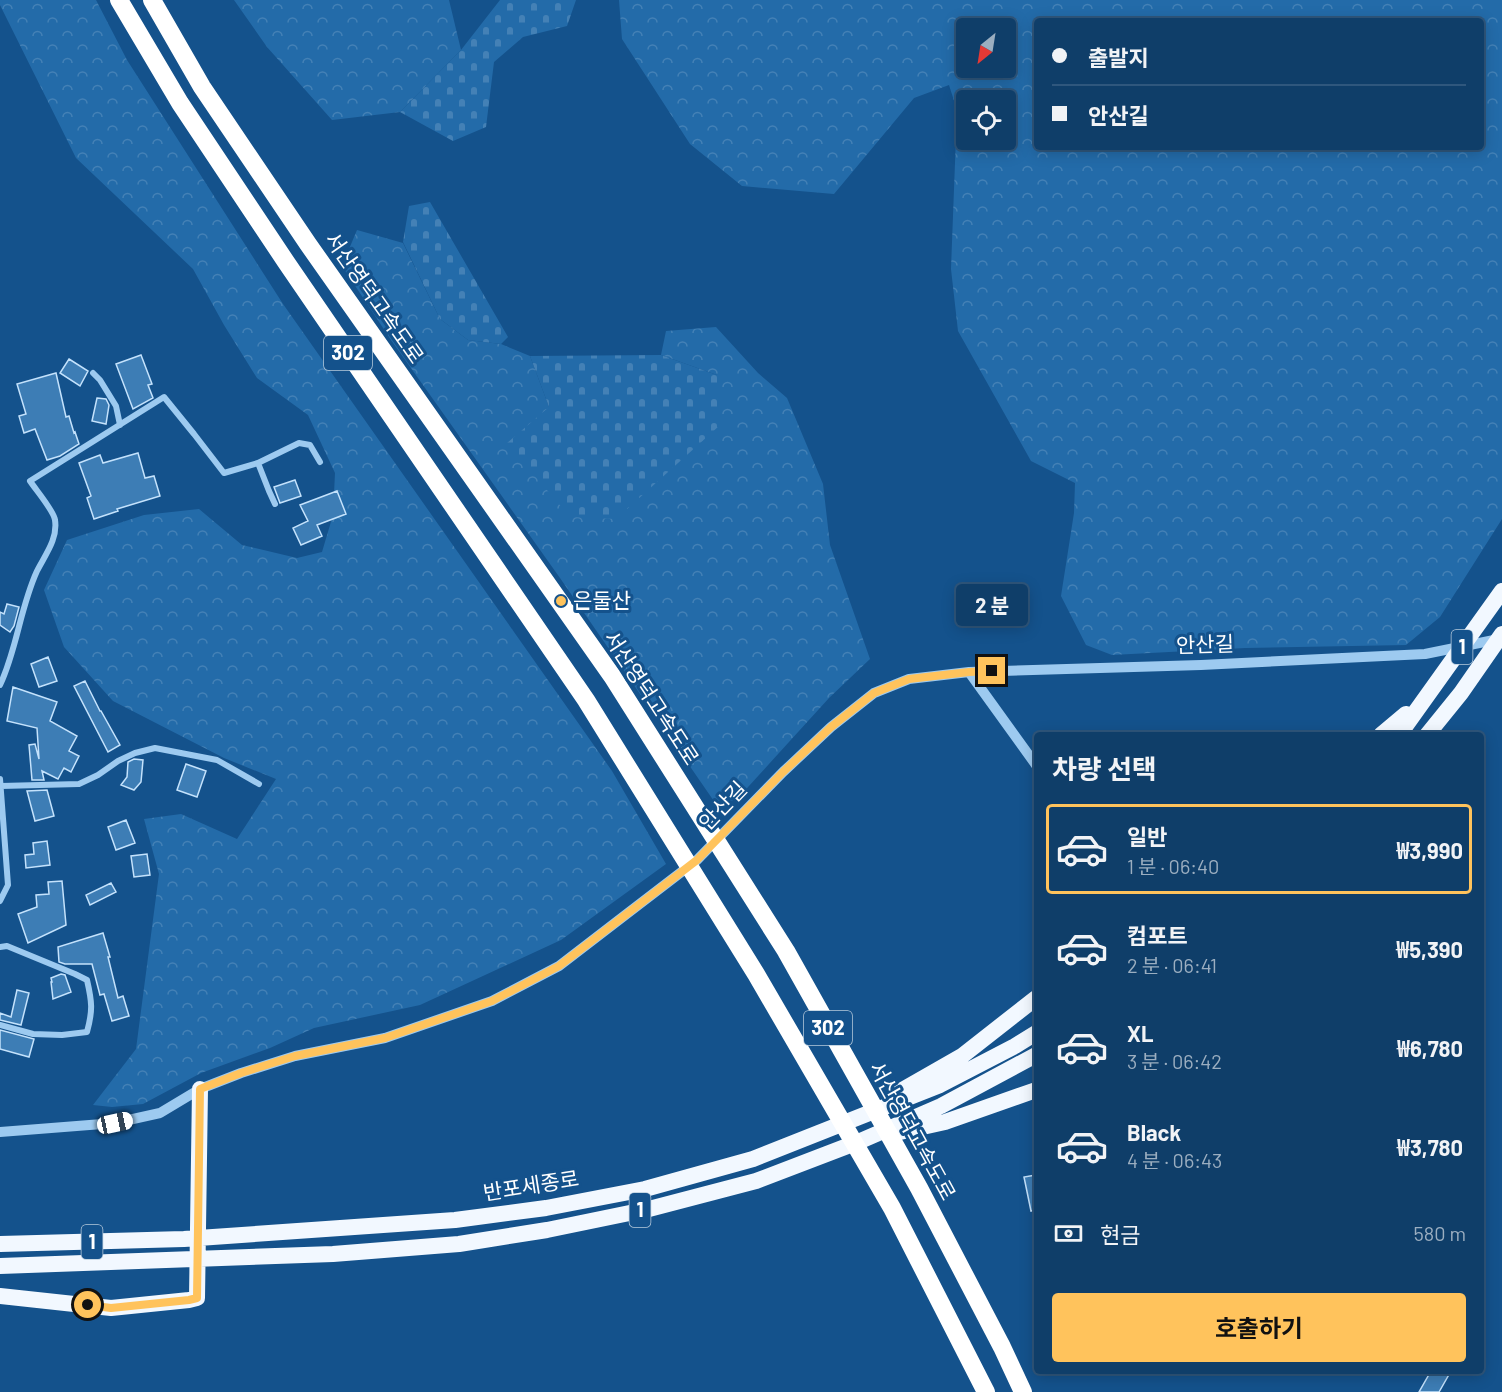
<!DOCTYPE html>
<html lang="ko">
<head>
<meta charset="utf-8">
<style>
  body { margin:0; font-family:Barlow,"Noto Sans KR",sans-serif; background:#1d4971; color:#f1f3f6; height:100vh; display:flex; flex-direction:column; font-size:22px; white-space:nowrap }
  * { box-sizing:border-box; margin:0 }
  p { font-size:20px; color:#9baec0 }
  .icon { flex:none; width:33px; height:33px; fill:none; stroke:currentColor; stroke-width:2; stroke-linecap:round; stroke-linejoin:round }
  .map { position:relative; flex:1; overflow:hidden }
  .panel { position:absolute; left:1034px; top:732px; width:450px; height:642px; display:flex; flex-direction:column; background:#0f3e69; border-radius:6px; box-shadow:0 3px 15px #0003,0 0 0 2px #2f577d }
  .panel>* { flex:none }
  .top-card { position:absolute; left:1034px; top:18px; width:450px; height:132px; border-radius:6px; box-shadow:0 3px 15px #0003,0 0 0 2px #2f577d; display:grid; align-content:center; height:132px; padding:0 18px; background:#0f3e69 }
  .needle { width:39px; rotate:210deg }
  .controls { position:absolute; left:956px; top:18px; display:grid; gap:12px }
  .controls a { display:grid; place-items:center; width:60px; height:60px; border-radius:6px; background:#0f3e69; box-shadow:0 3px 15px #0003,0 0 0 2px #2f577d; font-size:30px }
  .end { position:absolute; width:27px; height:27px; margin:-14px; border:8px solid #ffc35c; background:#111; box-shadow:0 0 0 3px #111 }
  .from { border-radius:50% }
  .bubble { position:absolute; height:42px; border-radius:6px; background:#0f3e69; box-shadow:0 3px 15px #0003,0 0 0 2px #2f577d; font-size:20px; font-weight:700; line-height:42px; text-align:center }
  .car { position:absolute; width:18px; height:36px; margin:-18px -9px; border-radius:8px; box-shadow:0 0 4px 2px #0007; background:linear-gradient(#fff 24%,#345 0 40%,#fff 0 76%,#345 0 86%,#fff 0) }
  .top-card b { display:flex; align-items:center; gap:21px; height:57px; font-size:22px }
  .top-card b+b { border-top:2px solid #2f577d }
  .top-card i { width:15px; height:15px; background:#f1f3f6 }
  ul { padding:0; list-style:none }
  li { display:flex; align-items:center; gap:18px; height:90px; margin:0 12px 9px; padding:0 6px; border:3px solid transparent; border-radius:6px }
  li div { flex:1 }
  li b { display:block; font-size:22px }
  li em { font-style:normal; font-weight:700 }
  li.active { border-color:#ffc35c }
  li>.icon { width:54px; height:54px; stroke-width:1.5 }
  h2 { padding:0 18px; font-size:27px; line-height:72px }
  .pay { display:flex; align-items:center; gap:15px; height:66px; padding:0 18px; font-size:22px }
  .pay p { margin-inline-start:auto }
  .action { display:flex; gap:12px; margin-top:auto; padding:12px 18px }
  .action a { flex:1; height:69px; border-radius:6px; background:#ffc35c; color:#111; font-size:24px; font-weight:700; line-height:69px; text-align:center }
  .map>svg:first-child { display:block }
</style>
</head>
<body>
<div class="map">
<svg width="1502" height="1392" viewBox="0 0 1502 1392">
  <defs>
    <pattern id="forest-crowns" width="20" height="18" patternUnits="userSpaceOnUse" patternTransform="scale(1.5)"><rect width="20" height="18" fill="#236ba9"/><path d="M2 6a3 3 0 1 1 6 0M12 15a3 3 0 1 1 6 0" fill="none" stroke="#4481b6"/></pattern>
    <pattern id="cemetery-stones" width="16" height="16" patternUnits="userSpaceOnUse" patternTransform="scale(1.5)"><rect width="16" height="16" fill="#236ba9"/><path d="M2 7V4a2 2 0 0 1 4 0v3zM10 15v-3a2 2 0 0 1 4 0v3z" fill="#4481b6"/></pattern>
  </defs>
  <rect width="100%" height="100%" fill="#14528c"/>
  <path fill="url(#forest-crowns)" fill-rule="evenodd" d="M0,0h96l31,60 156,244 329,467 54,93 -105,76 -141,65 -106,23 -44,20 -69,25 -58,31 -31,3 -19,-2 43,-56 23,-175 -15,-55 37,-5 56,25 39,-60 -52,-21 -111,-57 -49,-54 -20,-57 23,-50 77,-25 55,-6 43,36 55,13 25,-6 11,-37 2,-42 -27,-58 -51,-37 -33,-53 -31,-56 -117,-111 -76,-153z
    M234,0h215l12,50 -61,62 -68,8 -65,-73z
    M619,0h883v519l-62,98 -34,28 -161,3 -133,7 -26,-10 -25,-49 13,-83 1,-30 -44,-22 -73,-130 -7,-62 6,-159 -8,-25 -35,13 -80,96 -92,-8 -52,-42 -68,-105zM1036,21h444v126h-444zM1005,28v40h-39v-40zM966,100h39v40h-39z
    M357,230l46,13 37,76 28,21 33,4 29,12 19,51 168,-32 -56,-20 5,-24 50,-4 42,46 29,25 36,86 7,61 40,114 -41,39 -91,100 -20,9 -158,-229 -169,-238 -49,-74z"/>
  <path fill="url(#cemetery-stones)" d="M500,0h76l-9,26 -44,11 -29,25 -8,65 -33,14 -53,-29 61,-62z
    M430,202l78,135 -7,7 -33,-4 -28,-21 -37,-77 6,-36z
    M661,355l56,20 2,51 -103,93 -46,-2 -63,-74 42,-36 -19,-51z"/>
  <path fill="#3d7db5" stroke="#c4e2fc" stroke-width="1.5" d="M141,355l11,29 -4,1 5,13 -20,11 -17,-45z
    M69,359l19,12 -8,15 -20,-13z
    M56,373l10,44 3,-1 5,17 1,-1 4,12 -19,12 -13,4 -12,-31 -11,4 -5,-17 7,-2 -9,-30z
    M97,398l9,1 3,6 -3,19 -14,-3z
    M138,453l7,25 9,-2 6,20 -43,13 1,2 -24,8 -7,-21 4,-2 -12,-33 21,-8 3,8z
    M295,480l6,16 -21,7 -6,-16z
    M337,491l9,23 -29,11 5,11 -21,9 -8,-17 15,-7 -8,-16z
    M7,604l12,3 -5,19 -4,6 -10,-7v-13l4,2z
    M48,657l9,24 -18,6 -8,-23z
    M85,681l15,30h1l19,34 -12,7 -34,-66z
    M13,687l44,15 -7,19 27,15 -8,15 10,5 -8,16 -7,-4 -6,11 -16,-8 2,9h-12l-3,-35 6,-1 4,15 -2,-31 -30,-7z
    M134,759l9,1 -2,22 -7,8 -13,-5 6,-8 1,-15z
    M186,764l20,7 -9,26 -20,-7z
    M47,790l7,26 -19,5 -8,-30z
    M126,820l9,23 -19,7 -8,-23z
    M47,841l3,24 -24,3 -1,-13 9,-1 -1,-11z
    M147,854l3,21 -16,2 -3,-21z
    M62,881l4,44 -38,18 -10,-29 19,-7 -1,-12 13,-1 -1,-12z
    M111,883l5,9 -26,13 -4,-10z
    M103,933l7,24h-2l10,41 5,-2 6,20 -17,5 -8,-27 -4,1 -8,-31h-27l-6,-2 -1,-15z
    M61,974l4,1 6,17 -18,7 -2,-17h1l-1,-4z
    M17,990l12,3 -8,32 -21,-5v-7l11,4z
    M0,1030l34,9 -5,18 -29,-8z
    M1036,1175v35l-5,1 -7,-34z
    M1431,1371h20l-12,21h-20z"/>
  <g fill="none" stroke-linecap="round" stroke-linejoin="round">
    <path stroke="#9dcaf0" stroke-width="6" d="M93,373l7,7 16,26 4,19
      M258,463l11,28 6,13
      M0,685c17,-36 20,-77 37,-114 8,-16 21,-32 18,-51 -1,-9 -19,-30 -25,-39l134,-84 30,37 30,39 34,-10 41,-20 11,2 10,17
      M0,779l8,106 -8,16
      M1,786l78,-2 19,-9 20,-14 17,-8 20,-5 62,12 42,24
      M0,947l7,-1 68,28 12,6c5,22 6,30 0,52l-25,3 -29,-1 -33,-9"/>
    <path stroke="#9dcaf0" stroke-width="10" d="M969,672l67,93
      M0,1132l115,-9 45,-10 40,-24 41,-16 54,-17 90,-18 107,-37 67,-35 65,-50 73,-56 86,-88 48,-45 43,-34 35,-14 60,-7 232,-7 224,-11 74,-15"/>
    <path stroke="#f2f8ff" stroke-width="16" d="M1381,735l25,-21
      M1399,735l103,-144
      M1427,735l34,-42 41,-59
      M899,1092l63,-36 74,-58
      M900,1132l45,-10 91,-32
      M0,1244l184,-5 271,-19 91,-12 99,-19 108,-30 187,-74 75,-39 21,-13
      M0,1266l333,-12 126,-10 88,-14 102,-21 107,-28 102,-39 83,-36 95,-51
      M0,1296l111,12 78,-8 8,-2 3,-209"/>
    <path stroke="#fff" stroke-width="18" d="M119,0l61,103 106,159 300,438 170,274 136,234 94,184
      M152,0l50,87 106,157 304,432 174,275 133,237 83,159 21,45"/>
  </g>
  <g fill="none" stroke-linecap="round" stroke-linejoin="round">
    <path stroke="#ffc35c" stroke-width="8" d="M88,1305l23,3 78,-8 8,-2 3,-209 41,-16 54,-17 90,-18 107,-37 67,-35 138,-106 86,-88 48,-45 43,-34 35,-14 60,-7 23,-1"/>
  </g>
  <circle fill="#ffc35c" stroke="#14528c" stroke-width="2" cx="561" cy="601" r="6"/>
  <g text-anchor="middle" stroke-width="6" stroke-linejoin="round" paint-order="stroke">
    <g fill="#14528c" stroke="#b8cbdc" stroke-width="1.5">
      <rect x="324" y="336" width="48" height="34" rx="4.5"/>
      <rect x="1451.5" y="630" width="21" height="34" rx="4.5"/>
      <rect x="804" y="1011" width="48" height="34" rx="4.5"/>
      <rect x="629.5" y="1193" width="21" height="34" rx="4.5"/>
      <rect x="81.5" y="1225" width="21" height="34" rx="4.5"/>
    </g>
    <g font-size="20" font-weight="bold" fill="#fff">
      <text x="348" y="360">302</text>
      <text x="1462" y="654">1</text>
      <text x="828" y="1035">302</text>
      <text x="640" y="1217">1</text>
      <text x="92" y="1249">1</text>
    </g>
    <g font-size="21" fill="#fff" stroke="#14528c">
      <text transform="translate(374 298) rotate(55)" y="7">서산영덕고속도로</text>
      <text transform="translate(1205 645) rotate(-2)" y="7">안산길</text>
      <text transform="translate(651 698) rotate(57)" y="7">서산영덕고속도로</text>
      <text transform="translate(723 806) rotate(-46)" y="7">안산길</text>
      <text transform="translate(912 1131) rotate(61)" y="7">서산영덕고속도로</text>
      <text transform="translate(531 1186) rotate(-9)" y="7">반포세종로</text>
    </g>
    <g font-size="21" fill="#fff" stroke="#14528c" text-anchor="start">
      <text x="573" y="608">은둘산</text>
    </g>
  </g>
</svg>
<div class="controls">
<a><svg class="needle" viewBox="-14 -14 28 28"><path d="M0-13l5 13h-10z" fill="#e53935"/><path d="M0 13l5-13h-10z" fill="#9baec0"/></svg></a>
<a><svg class="icon" aria-label="locate" viewBox="0 0 24 24"><circle cx="12" cy="12" r="6"/><path d="M12 2v4M12 18v4M2 12h4M18 12h4"/></svg></a>
</div>
<i class="end from" style="left:88px;top:1305px"></i>
<i class="end" style="left:992px;top:671px"></i>
<div class="bubble" style="left:956px;top:584px;width:72px">2 분</div>
<i class="car" style="left:115px;top:1123px;rotate:78deg"></i>
<div class="top-card">
<b><i class="from"></i>출발지</b>
<b><i></i>안산길</b>
</div>
<section class="panel">
<h2>차량 선택</h2>
<ul>
<li class="active"><svg class="icon" aria-label="car" viewBox="0 0 24 24"><path d="M5 17H2v-5l4-1 3-4h7l3 4 3 1v5h-3M9 17h6M6 11h13"/><circle cx="7" cy="17" r="2"/><circle cx="17" cy="17" r="2"/></svg><div><b>일반</b><p>1 분 · 06:40</p></div><em>₩3,990</em></li>
<li><svg class="icon" aria-label="car" viewBox="0 0 24 24"><path d="M5 17H2v-5l4-1 3-4h7l3 4 3 1v5h-3M9 17h6M6 11h13"/><circle cx="7" cy="17" r="2"/><circle cx="17" cy="17" r="2"/></svg><div><b>컴포트</b><p>2 분 · 06:41</p></div><em>₩5,390</em></li>
<li><svg class="icon" aria-label="car" viewBox="0 0 24 24"><path d="M5 17H2v-5l4-1 3-4h7l3 4 3 1v5h-3M9 17h6M6 11h13"/><circle cx="7" cy="17" r="2"/><circle cx="17" cy="17" r="2"/></svg><div><b>XL</b><p>3 분 · 06:42</p></div><em>₩6,780</em></li>
<li><svg class="icon" aria-label="car" viewBox="0 0 24 24"><path d="M5 17H2v-5l4-1 3-4h7l3 4 3 1v5h-3M9 17h6M6 11h13"/><circle cx="7" cy="17" r="2"/><circle cx="17" cy="17" r="2"/></svg><div><b>Black</b><p>4 분 · 06:43</p></div><em>₩3,780</em></li>
</ul>
<div class="pay"><svg class="icon" aria-label="cash" viewBox="0 0 24 24"><path d="M3 7h18v10H3z"/><circle cx="12" cy="12" r="2"/></svg>현금<p>580 m</p></div>
<div class="action"><a>호출하기</a></div>
</section>
</div>
</body>
</html>
